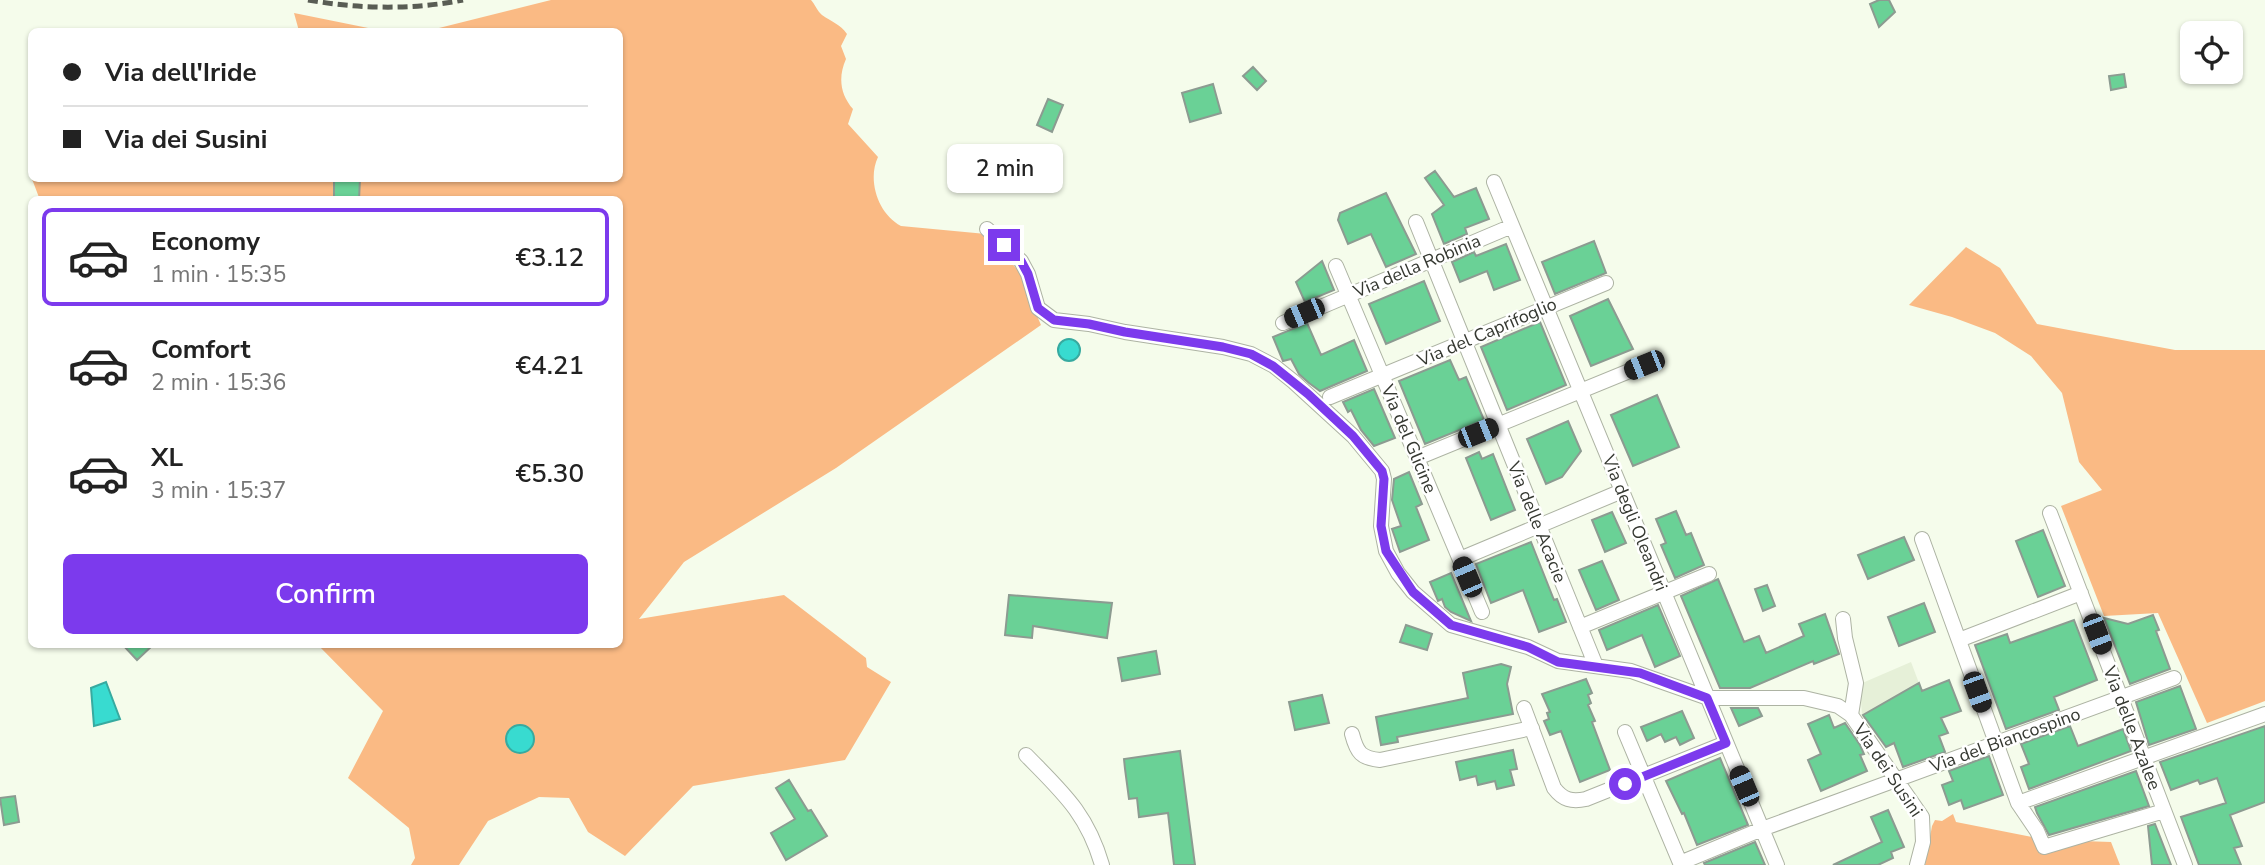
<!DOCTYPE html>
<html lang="en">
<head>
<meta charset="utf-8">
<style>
  body { margin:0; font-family:"Nunito Sans",sans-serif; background:#f6f6f6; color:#222; height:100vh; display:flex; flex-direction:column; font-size:26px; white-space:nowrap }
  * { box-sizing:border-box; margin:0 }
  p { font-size:23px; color:#767676 }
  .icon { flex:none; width:38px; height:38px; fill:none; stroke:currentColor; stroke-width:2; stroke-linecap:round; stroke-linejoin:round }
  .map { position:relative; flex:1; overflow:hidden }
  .details { position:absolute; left:28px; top:196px; width:595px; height:452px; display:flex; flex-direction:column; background:#fff; border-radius:10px; box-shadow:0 2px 5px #0004 }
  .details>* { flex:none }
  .banner { position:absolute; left:28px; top:28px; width:595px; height:154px; border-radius:10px; box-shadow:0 2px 5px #0004; display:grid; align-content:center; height:154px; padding:0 35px; background:#fff }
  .buttons { position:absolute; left:2180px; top:21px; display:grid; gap:14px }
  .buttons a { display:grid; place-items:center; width:63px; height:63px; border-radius:10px; background:#fff; box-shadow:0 2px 5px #0004; font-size:35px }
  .end { position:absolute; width:32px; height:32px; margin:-16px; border:9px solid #7c3aed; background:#fff; box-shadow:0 0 0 4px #fff }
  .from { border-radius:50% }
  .bubble { position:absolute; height:49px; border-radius:10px; background:#fff; box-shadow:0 2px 5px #0004; font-size:23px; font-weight:600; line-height:49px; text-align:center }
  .car { position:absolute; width:21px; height:42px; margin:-21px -10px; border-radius:9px; box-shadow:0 0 5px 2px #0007; background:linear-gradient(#222 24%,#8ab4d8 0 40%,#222 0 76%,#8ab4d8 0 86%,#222 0) }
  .banner b { display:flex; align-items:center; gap:24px; height:66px; font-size:26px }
  .banner b+b { border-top:2px solid #e0e0e0 }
  .banner i { width:18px; height:18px; background:#222 }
  ul { padding:12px 0 0; list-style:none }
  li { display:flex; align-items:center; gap:21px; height:98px; margin:0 14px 10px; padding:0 21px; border:4px solid transparent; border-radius:10px }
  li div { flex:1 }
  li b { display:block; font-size:26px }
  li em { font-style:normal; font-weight:600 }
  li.selected { border-color:#7c3aed }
  li>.icon { width:63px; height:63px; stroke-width:1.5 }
  .button { display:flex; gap:14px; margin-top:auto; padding:14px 35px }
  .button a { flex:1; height:80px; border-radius:10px; background:#7c3aed; color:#fff; font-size:28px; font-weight:600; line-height:80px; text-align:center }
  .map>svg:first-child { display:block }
</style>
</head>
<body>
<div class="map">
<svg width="2265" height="865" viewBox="0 0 2265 865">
  <rect width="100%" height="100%" fill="#f5fceb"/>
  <path fill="#e6f0d8" d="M1911,662l34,90 -42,15 -9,-23 -8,3 -24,-31 -2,-32z"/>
  <path fill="#faba84" d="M551,0h260c4,4 6,11 11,15 10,7 18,9 25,19l-6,12 5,13c-8,18 -6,35 7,50l-5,15 30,33c-11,23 0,57 23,69l85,8 38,43 10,32 7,16 -205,143 -152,94 -45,57 145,-24 82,63 1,9 24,15 -46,78 -152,26 -68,70 -37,-24 -19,-34 -30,-1 -51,24 -29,44h-48l4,-7 -6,-30 -61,-50 35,-67 -66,-67h303v-444h-580l-8,-21 588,-1v-146l-321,-1 -5,-18 89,18 48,-1z
    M1966,247l34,21 37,56 138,26h90v351l-58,22 -49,-110 -54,3 -43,-110 41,-16 -23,-28 -17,-69 -31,-37 -36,-23 -43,-16 -43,-12z
    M1953,814l3,8 76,15 8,17 42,-13 29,1 9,23h-195l7,-39 3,-6 7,1z"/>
  <path fill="#38dbd0" stroke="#37aaa0" stroke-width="2" d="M1058 350a11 11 0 1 1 22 0a11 11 0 1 1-22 0Z
    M106,682l14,37 -26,7 -3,-38z
    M506 739a14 14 0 1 1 28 0a14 14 0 1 1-28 0Z"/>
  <path fill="#6ad196" stroke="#8c9b91" stroke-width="2" d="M1879,0h10l6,12 -16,15 -9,-23z
    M1253,67l13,14 -9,9 -14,-14z
    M2124,74l2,13 -15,3 -2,-14z
    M1213,84l8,29 -31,9 -8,-29z
    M1048,99l15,6 -11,27 -15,-7z
    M1435,171l19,26 22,-9 13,31 -24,9 2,6 -23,10 -12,-30 12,-9 -19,-27z
    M334,178h26l-1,22h-25z
    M1386,193l30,61 -30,13 -15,-33 -23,10 -10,-24 2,-7z
    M1594,241l12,32 -51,21 -13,-32z
    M1506,244l14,36 -26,10 -7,-19 -27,11 -8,-20 22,-10 2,4z
    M1322,261l12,29 -29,12 -9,-20z
    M1424,281l16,40 -54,23 -17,-40z
    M1608,299l25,50 -42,17 -21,-50z
    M1540,322l26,63 -59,25 -26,-63z
    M1307,323l14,32 33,-15 13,31 -47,20 -11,-8 -10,-9 -8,-15 -8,2 -10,-24z
    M1450,360l9,20 7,-3 18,43 -59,24 -26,-63z
    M1374,389l21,49 -21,8 -13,-16 -10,-20 -3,2 -5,-10z
    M1657,395l22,52 -46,19 -22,-51z
    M1568,421l13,30 -19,26 -16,7 -19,-45z
    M1479,452l3,7 11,-5 22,56 -24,10 -25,-62z
    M1409,472l13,32 -6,3 13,33 -29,12 -8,-23 9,-3 -9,-26 2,-21z
    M1676,511l10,24 5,-2 13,32 -29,13 -14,-33 5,-2 -10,-24z
    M1612,512l14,31 -21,9 -13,-32z
    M2043,530l22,56 -27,11 -22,-56z
    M1904,537l10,23 -46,19 -10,-24z
    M1531,542l23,58 3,-1 9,23 -27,10 -16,-42 -32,13 -15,-39z
    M1602,561l17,39 -23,10 -17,-40z
    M1451,573l20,48 -20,-9 -6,-5 -3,-8 -4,2 -8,-19z
    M1718,579l26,63 15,-6 7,17 38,-17 -5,-12 26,-10 14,40 -25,10 -1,-3 -63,27h-30l-39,-92z
    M1767,585l8,21 -12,5 -8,-22z
    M1009,595l103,8 -5,35 -74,-12 -1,12 -27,-3z
    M1924,603l11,29 -36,14 -11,-29z
    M1658,605l22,51 -25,11 -13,-32 -35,15 -8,-20z
    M2153,615l6,15 -3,1 14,38 -40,15 -26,-66 24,6z
    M2074,620l23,60 -43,17 5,13 -53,19 -31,-84 32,-11 3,9z
    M1406,625l26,9 -5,16 -27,-8z
    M122,644h32l-17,16z
    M1156,651l4,23 -38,7 -4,-23z
    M1501,664l10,3 -4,17 6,30 -116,23 1,5 -17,3 -5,-28 92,-19 -5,-25z
    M1586,679l6,14 -4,2 3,8 -3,2 7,16 -3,1 18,48 -30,12 -19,-51 -11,4 -6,-14 5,-2 -2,-6 3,-1 -8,-18z
    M1949,680l12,31 -20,7 7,15 -9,3 6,16 -42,15 -9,-24 -8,4 -23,-32 56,-32 3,8z
    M2180,686l16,43 -47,16 -13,-43z
    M1322,695l7,28 -34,7 -6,-28z
    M1731,708h27l4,8 -23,10z
    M1682,711l12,27 -14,7 -4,-8 -11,5 -4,-8 -14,7 -6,-14z
    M1829,715l5,13 11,-5 15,22 4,9 -4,1 7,16 -46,20 -13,-31 13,-6 -13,-30z
    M2070,726l8,20 45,-17 8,22 -102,38 -8,-22 8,-3 -8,-20z
    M2265,726v76l-35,13 12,31 -8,2 7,17h-42l-18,-48 45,-14 -9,-25 -17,6 -2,-4 -27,10 -11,-28z
    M1513,750l4,19 -7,1 4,15 -17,4 -2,-8 -17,4 -2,-9 -16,4 -4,-18z
    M1180,751l3,23 12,91h-21l-6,-52 -29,4 -2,-19 -8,1 -4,-30 -1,-10z
    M1989,756l14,39 -39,14 -3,-9 -12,5 -7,-20 11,-4 -4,-10z
    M1720,758l28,67 -51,20 -13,-32 -2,1 -16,-33z
    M2136,771l13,35 -100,29 -12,-22 -2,-6z
    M789,780l19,31 3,-1 16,26 -41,24 -15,-27 24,-14 -19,-31z
    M15,796l4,26 -15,3 -4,-27z
    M1888,810l16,37 -13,5 2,6 -15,7h-45l49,-23 -11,-25z
    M2155,824l16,41h-19l-4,-39z
    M1755,842l10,23h-60l-1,-2z"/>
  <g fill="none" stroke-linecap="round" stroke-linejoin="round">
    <g stroke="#adb3a3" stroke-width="16">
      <path id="street" d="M1494,182l283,683
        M1416,222l180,444
        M987,229l34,32 7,13 10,34 16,12 35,4 36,8 98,15 28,7 23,12 20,16 59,54 29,35 2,8 -3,47 5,25 12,22 15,19 38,33 77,22 30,14 73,10 77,27h96l34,8 13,9 71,102 1,25 -6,23
        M1336,266l146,346
        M1283,323l229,-97
        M1330,397l276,-114
        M1417,458l227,-93
        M2050,513l135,352
        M1922,539l96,264 19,28 7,16 120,-36
        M1460,559l162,-68
        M1843,619l2,19 11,45 -5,32
        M1580,627l129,-53
        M1959,640l122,-47
        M1524,708l30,80c9,12 18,14 32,11l140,-56
        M1625,732l56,133
        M1352,734c5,19 9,24 28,26l152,-32
        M1026,755c36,37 61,58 76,110
        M2018,803l247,-89
        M1680,863l82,-34 412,-151"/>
    </g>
    <use href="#street" stroke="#fff" stroke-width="14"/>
    <path stroke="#595d54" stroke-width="5" stroke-dasharray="10 5" stroke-linecap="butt" d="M308,0c51,9 105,10 155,0"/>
  </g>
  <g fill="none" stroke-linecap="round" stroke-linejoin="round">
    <path stroke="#7c3aed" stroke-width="9" d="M1004,245l17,16 7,13 10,34 16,12 35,4 36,8 98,15 28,7 22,12 35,28 45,42 29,35 2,8 -3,47 5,25 27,41 38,33 77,22 30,15 82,11 67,25 19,45 -101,41"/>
  </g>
  <g text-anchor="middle" stroke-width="5" stroke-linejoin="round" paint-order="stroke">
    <g font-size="18" fill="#353831" stroke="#fff">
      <text transform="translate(1417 266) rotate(-23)" y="6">Via della Robinia</text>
      <text transform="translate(1487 332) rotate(-23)" y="6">Via del Caprifoglio</text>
      <text transform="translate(1409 439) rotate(67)" y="6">Via del Glicine</text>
      <text transform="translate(1537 522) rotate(68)" y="6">Via delle Acacie</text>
      <text transform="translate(1635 523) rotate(68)" y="6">Via degli Oleandri</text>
      <text transform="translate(2132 728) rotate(69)" y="6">Via delle Azalee</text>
      <text transform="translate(2005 740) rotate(-20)" y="6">Via del Biancospino</text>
      <text transform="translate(1888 770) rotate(56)" y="6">Via dei Susini</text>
    </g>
  </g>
</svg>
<div class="buttons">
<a><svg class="icon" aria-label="locate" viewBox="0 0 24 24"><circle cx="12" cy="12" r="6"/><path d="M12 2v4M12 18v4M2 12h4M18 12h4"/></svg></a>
</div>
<i class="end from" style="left:1625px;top:784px"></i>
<i class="end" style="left:1004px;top:245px"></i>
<div class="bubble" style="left:947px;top:144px;width:116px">2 min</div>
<i class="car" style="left:1304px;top:313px;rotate:247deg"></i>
<i class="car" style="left:1644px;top:365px;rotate:248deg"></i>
<i class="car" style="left:1478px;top:433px;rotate:68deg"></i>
<i class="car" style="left:1467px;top:577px;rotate:337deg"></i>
<i class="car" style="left:2097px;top:634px;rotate:159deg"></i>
<i class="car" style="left:1977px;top:692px;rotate:160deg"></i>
<i class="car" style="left:1744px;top:786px;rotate:337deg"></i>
<div class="banner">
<b><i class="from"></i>Via dell'Iride</b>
<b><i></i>Via dei Susini</b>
</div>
<section class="details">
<ul>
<li class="selected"><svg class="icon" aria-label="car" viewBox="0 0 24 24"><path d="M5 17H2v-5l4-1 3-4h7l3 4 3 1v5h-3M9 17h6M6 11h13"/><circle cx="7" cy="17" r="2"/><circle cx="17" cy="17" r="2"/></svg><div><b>Economy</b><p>1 min · 15:35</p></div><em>€3.12</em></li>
<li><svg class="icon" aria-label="car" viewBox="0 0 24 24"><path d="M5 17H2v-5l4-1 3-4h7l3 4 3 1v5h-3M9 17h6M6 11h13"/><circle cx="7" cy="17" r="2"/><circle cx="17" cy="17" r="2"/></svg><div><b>Comfort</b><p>2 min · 15:36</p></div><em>€4.21</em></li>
<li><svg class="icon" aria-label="car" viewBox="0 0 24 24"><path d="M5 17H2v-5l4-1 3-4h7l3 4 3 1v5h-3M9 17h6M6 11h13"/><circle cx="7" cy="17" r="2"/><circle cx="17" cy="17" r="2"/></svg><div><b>XL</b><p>3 min · 15:37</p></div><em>€5.30</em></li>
</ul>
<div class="button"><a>Confirm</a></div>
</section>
</div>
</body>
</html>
